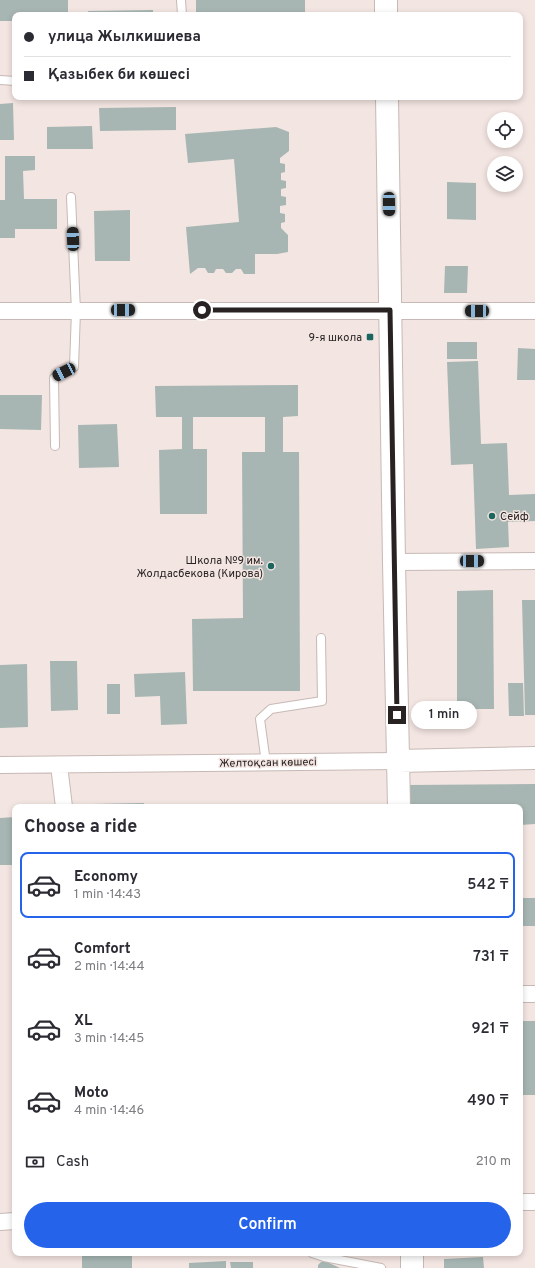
<!DOCTYPE html>
<html lang="en">
<head>
<meta charset="utf-8">
<style>
  body { margin:0; font-family:Overpass,sans-serif; background:#f7f7f7; color:#2b2b33; height:100vh; display:flex; flex-direction:column; font-size:15px; white-space:nowrap }
  * { box-sizing:border-box; margin:0 }
  p { font-size:13px; color:#7c7c81 }
  .icon { flex:none; width:22px; height:22px; fill:none; stroke:currentColor; stroke-width:2; stroke-linecap:round; stroke-linejoin:round }
  .map { position:relative; flex:1; overflow:hidden }
  .sheet { position:absolute; left:12px; top:804px; width:511px; height:452px; display:flex; flex-direction:column; background:#fff; border-radius:8px; box-shadow:0 2px 6px #0003 }
  .sheet>* { flex:none }
  .top-card { position:absolute; left:12px; top:12px; width:511px; height:88px; border-radius:8px; box-shadow:0 2px 6px #0003; display:grid; align-content:center; height:88px; padding:0 12px; background:#fff }
  .fabs { position:absolute; left:487px; top:112px; display:grid; gap:8px }
  .fabs a { display:grid; place-items:center; width:36px; height:36px; border-radius:50%; background:#fff; box-shadow:0 2px 6px #0003; font-size:20px }
  .end { position:absolute; width:18px; height:18px; margin:-9px; border:5px solid #282322; background:#fff; box-shadow:0 0 0 2px #fff }
  .from { border-radius:50% }
  .bubble { position:absolute; height:28px; border-radius:14px; background:#fff; box-shadow:0 2px 6px #0003; font-size:13px; font-weight:600; line-height:28px; text-align:center }
  .car { position:absolute; width:12px; height:24px; margin:-12px -6px; border-radius:5px; box-shadow:0 0 3px 1px #0007; background:linear-gradient(#222 24%,#8ab4d8 0 40%,#222 0 76%,#8ab4d8 0 86%,#222 0) }
  .top-card b { display:flex; align-items:center; gap:14px; height:38px; font-size:15px }
  .top-card b+b { border-top:1px solid #e1e1e2 }
  .top-card i { width:10px; height:10px; background:#2b2b33 }
  ul { padding:0; list-style:none }
  li { display:flex; align-items:center; gap:12px; height:66px; margin:0 8px 6px; padding:0 4px; border:2px solid transparent; border-radius:8px }
  li div { flex:1 }
  li b { display:block; font-size:15px }
  li em { font-style:normal; font-weight:600 }
  li.active { border-color:#2563eb }
  li>.icon { width:36px; height:36px; stroke-width:1.5 }
  h2 { padding:0 12px; font-size:18px; line-height:48px }
  .pay { display:flex; align-items:center; gap:10px; height:44px; padding:0 12px; font-size:15px }
  .pay p { margin-inline-start:auto }
  .cta { display:flex; gap:8px; margin-top:auto; padding:8px 12px }
  .cta a { flex:1; height:46px; border-radius:24px; background:#2563eb; color:#fff; font-size:16px; font-weight:600; line-height:46px; text-align:center }
  .map>svg:first-child { display:block }
</style>
</head>
<body>
<div class="map">
<svg width="535" height="1268" viewBox="0 0 535 1268">
  <rect width="100%" height="100%" fill="#f3e5e1"/>
  <path fill="#a7b6b3" d="M0,0h68v15h-53v6h-15z
    M196,0h109v15h-109z
    M153,10v5h-65v-4z
    M13,103l1,37h-14v-36z
    M176,107v23l-76,1 -1,-23z
    M92,126l1,23h-46v-22z
    M276,127l13,5v19l-9,7v5l5,1v8l-4,1v7l5,1v7l-5,1v7l5,1v8l-6,1v7l5,1v8l-4,1v5l7,7v17l-11,2h-22v20h-11l-3,-5h-5l-4,4h-6l-3,-4h-7l-2,4h-6l-3,-5h-7l-8,6 -4,-47 53,-5 -5,-63 -46,4 -3,-29z
    M5,156h30v14l-12,1 1,28h33v30h-42v9h-15v-38h5z
    M447,182l29,1v37l-29,-1z
    M130,210v51h-35l-1,-50z
    M445,266h23l-1,27h-23z
    M447,342h30v17h-30z
    M518,348l17,1v31h-18z
    M478,361l3,83 26,-1 2,52 26,-1v27l-27,1 1,25 -33,2 -3,-85 -22,1 -4,-103z
    M298,385v31l-15,1v35h16l1,239h-107l-1,-72 51,-1 -1,-166h23v-35h-72v32h14v65h-47l-1,-64 23,-1v-32h-26l-1,-31z
    M0,395h42l-1,35 -41,-1z
    M117,424l2,43 -40,1 -1,-43z
    M493,590l1,119h-37v-118z
    M522,600h13v115h-10z
    M50,661h27l1,49 -27,1z
    M27,664l1,63 -28,1v-63z
    M185,672l2,52 -26,1 -1,-29 -25,1 -1,-23z
    M508,683h15l1,33h-15z
    M107,684h13v30h-13z
    M535,784v40l-15,1v-18h-113v-22z
    M144,803v4h-53v-3z
    M15,817v48h-15v-47z
    M13,873h2v24h-2z
    M520,898h15v28h-15z
    M520,1021h15v74h-15z
    M82,1253h50v15h-50z
    M483,1257l1,11h-40v-9z
    M226,1261v7h-37v-5z
    M325,1261l15,7h-22v-3l3,-3z
    M230,1262h23v6h-22z"/>
  <g fill="none" stroke-linecap="round" stroke-linejoin="round">
    <g stroke="#c7b9b5" stroke-width="10">
      <path id="lane" d="M181,0l1,15
        M0,80l15,1
        M55,446l-1,-68 20,-11 2,-56 -5,-114
        M266,763l-6,-44 11,-10 51,-8 -1,-63
        M312,1253l12,4 57,11"/>
    </g>
    <g stroke="#c7b9b5" stroke-width="18">
      <path id="street" d="M0,311h535
        M394,562l141,-1
        M0,765l398,-4
        M59,765l5,42
        M520,994h15
        M520,1202h15
        M0,1222l15,-1"/>
    </g>
    <g stroke="#c7b9b5" stroke-width="24">
      <path id="secondary" d="M386,0v15
        M387,97l7,465 5,245
        M398,761l137,-3
        M412,1268v-15"/>
    </g>
    <use href="#lane" stroke="#fff" stroke-width="8"/>
    <use href="#street" stroke="#fff" stroke-width="16"/>
    <use href="#secondary" stroke="#fff" stroke-width="22"/>
  </g>
  <g fill="none" stroke-linecap="round" stroke-linejoin="round">
    <path stroke="#282322" stroke-width="5" d="M202,310h188l7,405"/>
  </g>
  <g fill="#1b665e" stroke="#f3e5e1" stroke-width="1.5">
    <rect x="366" y="333" width="8" height="8" rx="2"/>
    <circle cx="492" cy="516" r="4"/>
    <circle cx="271" cy="566" r="4"/>
  </g>
  <g text-anchor="middle" stroke-width="3" stroke-linejoin="round" paint-order="stroke">
    <g font-size="11" fill="#282322" stroke="#f3e5e1" text-anchor="end">
      <text x="362" y="341">9-я школа</text>
      <text x="500" y="520" text-anchor="start">Сейф</text>
      <text x="263" y="564">Школа №9 им.<tspan x="263" dy="13">Жолдасбекова (Кирова)</tspan></text>
    </g>
    <g font-size="11" fill="#282322" stroke="#f3e5e1">
      <text transform="translate(268 762) rotate(-1)" y="4">Желтоқсан көшесі</text>
    </g>
  </g>
</svg>
<div class="fabs">
<a><svg class="icon" aria-label="locate" viewBox="0 0 24 24"><circle cx="12" cy="12" r="6"/><path d="M12 2v4M12 18v4M2 12h4M18 12h4"/></svg></a>
<a><svg class="icon" aria-label="layers" viewBox="0 0 24 24"><path d="M12 4l9 5-9 5-9-5zM3 14l9 5 9-5"/></svg></a>
</div>
<i class="end from" style="left:202px;top:310px"></i>
<i class="end" style="left:397px;top:715px"></i>
<div class="bubble" style="left:411px;top:701px;width:66px">1 min</div>
<i class="car" style="left:389px;top:204px;rotate:179deg"></i>
<i class="car" style="left:73px;top:239px;rotate:358deg"></i>
<i class="car" style="left:123px;top:310px;rotate:90deg"></i>
<i class="car" style="left:477px;top:311px;rotate:270deg"></i>
<i class="car" style="left:64px;top:372px;rotate:243deg"></i>
<i class="car" style="left:472px;top:561px;rotate:90deg"></i>
<div class="top-card">
<b><i class="from"></i>улица Жылкишиева</b>
<b><i></i>Қазыбек би көшесі</b>
</div>
<section class="sheet">
<h2>Choose a ride</h2>
<ul>
<li class="active"><svg class="icon" aria-label="car" viewBox="0 0 24 24"><path d="M5 17H2v-5l4-1 3-4h7l3 4 3 1v5h-3M9 17h6M6 11h13"/><circle cx="7" cy="17" r="2"/><circle cx="17" cy="17" r="2"/></svg><div><b>Economy</b><p>1 min · 14:43</p></div><em>542 ₸</em></li>
<li><svg class="icon" aria-label="car" viewBox="0 0 24 24"><path d="M5 17H2v-5l4-1 3-4h7l3 4 3 1v5h-3M9 17h6M6 11h13"/><circle cx="7" cy="17" r="2"/><circle cx="17" cy="17" r="2"/></svg><div><b>Comfort</b><p>2 min · 14:44</p></div><em>731 ₸</em></li>
<li><svg class="icon" aria-label="car" viewBox="0 0 24 24"><path d="M5 17H2v-5l4-1 3-4h7l3 4 3 1v5h-3M9 17h6M6 11h13"/><circle cx="7" cy="17" r="2"/><circle cx="17" cy="17" r="2"/></svg><div><b>XL</b><p>3 min · 14:45</p></div><em>921 ₸</em></li>
<li><svg class="icon" aria-label="car" viewBox="0 0 24 24"><path d="M5 17H2v-5l4-1 3-4h7l3 4 3 1v5h-3M9 17h6M6 11h13"/><circle cx="7" cy="17" r="2"/><circle cx="17" cy="17" r="2"/></svg><div><b>Moto</b><p>4 min · 14:46</p></div><em>490 ₸</em></li>
</ul>
<div class="pay"><svg class="icon" aria-label="cash" viewBox="0 0 24 24"><path d="M3 7h18v10H3z"/><circle cx="12" cy="12" r="2"/></svg>Cash<p>210 m</p></div>
<div class="cta"><a>Confirm</a></div>
</section>
</div>
</body>
</html>
